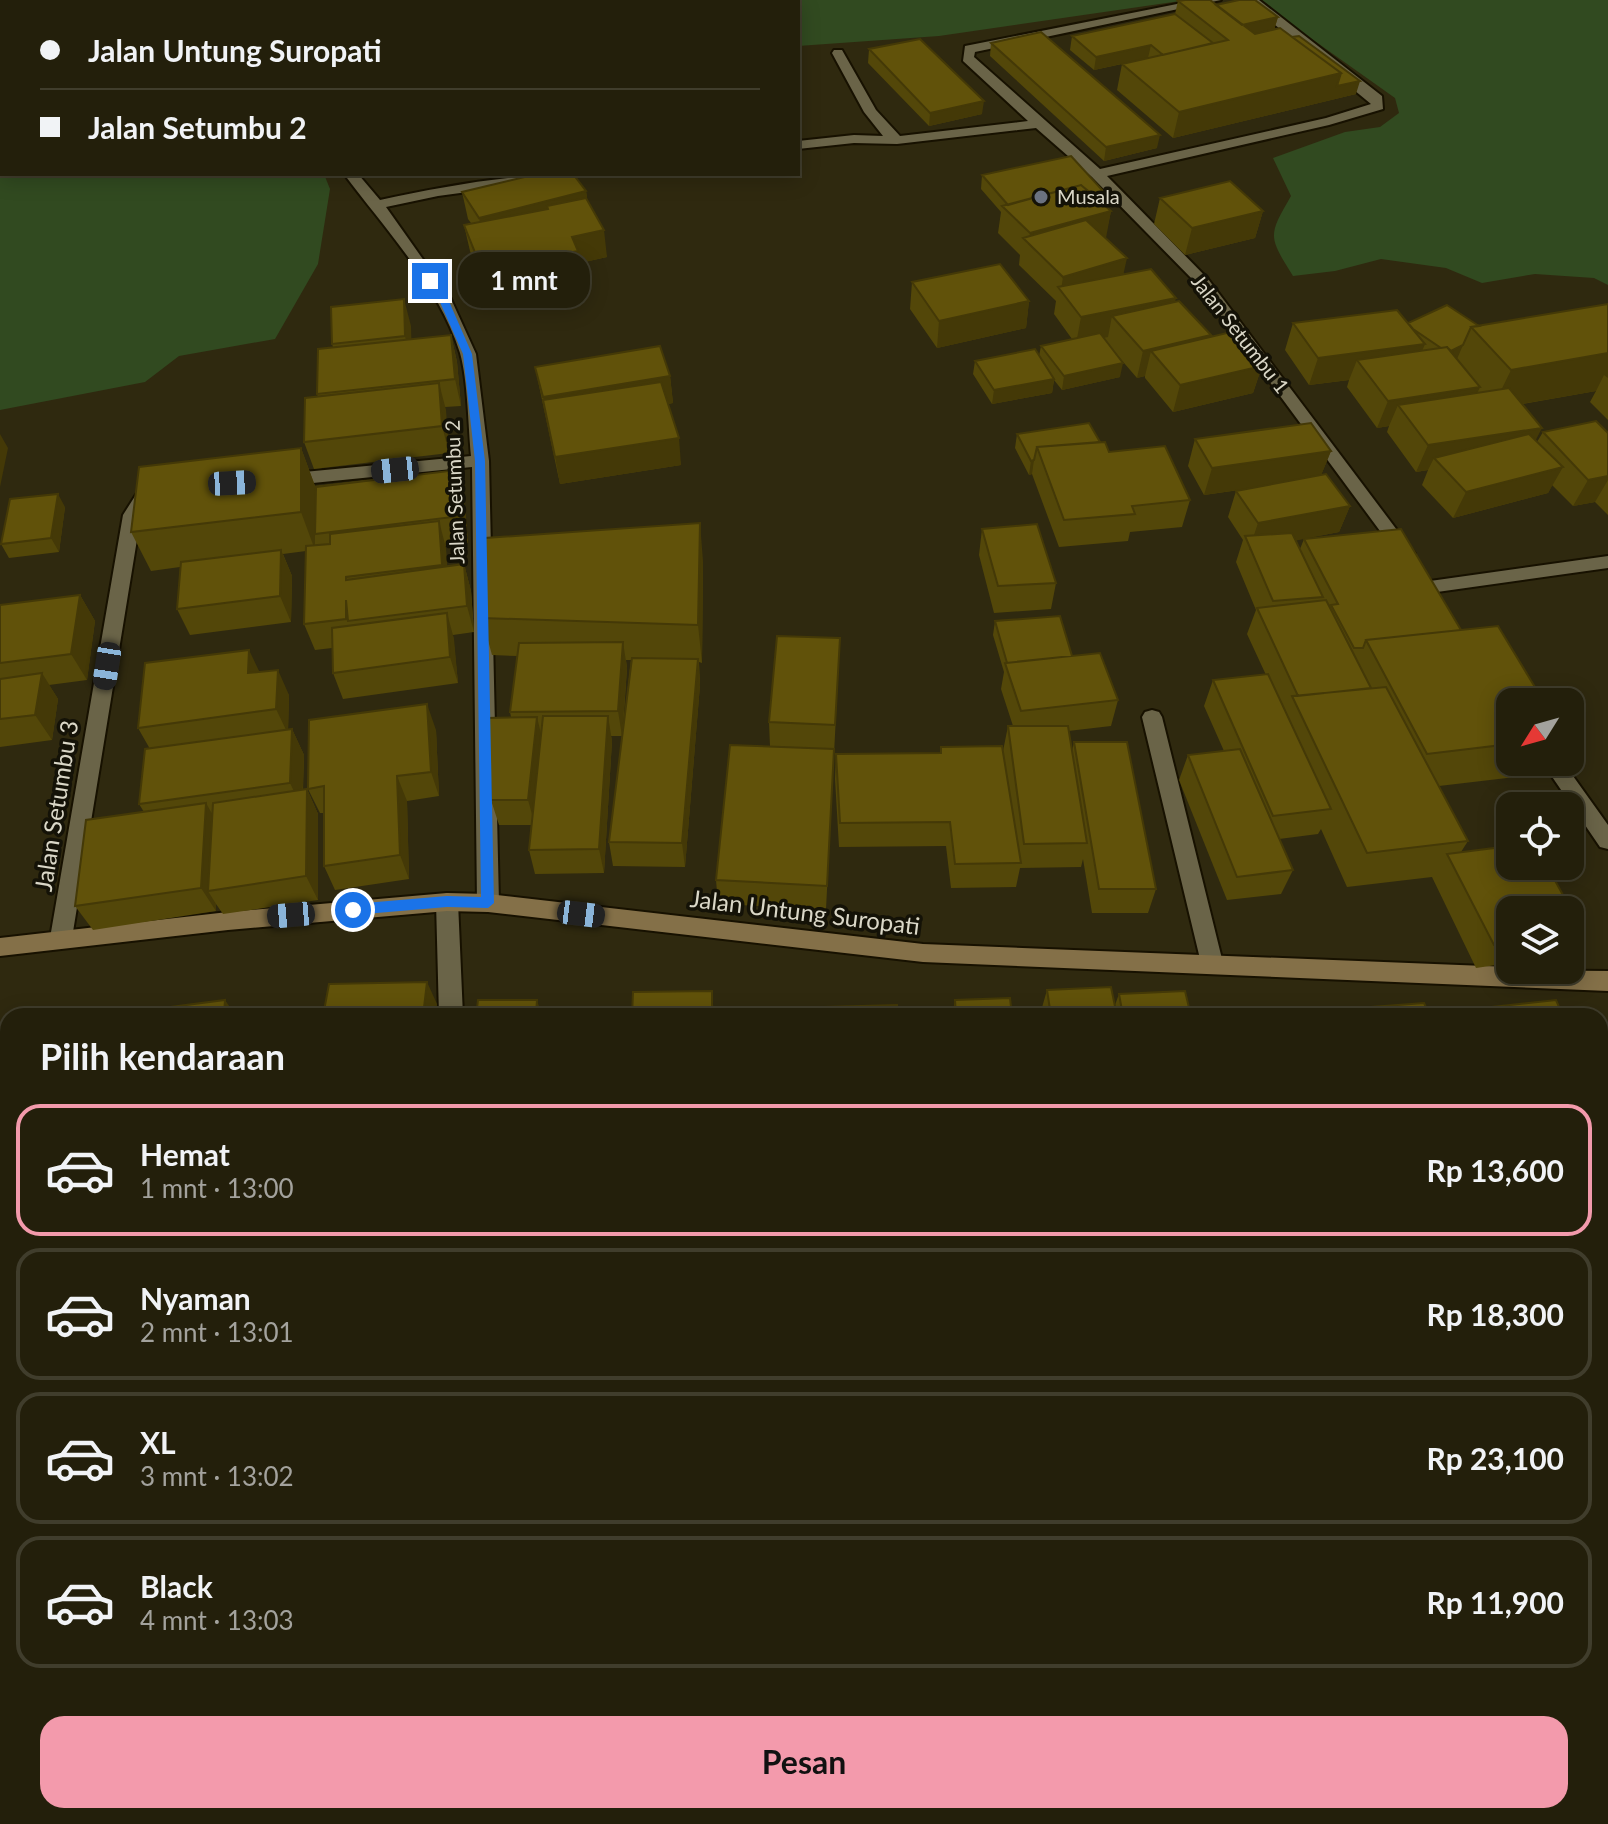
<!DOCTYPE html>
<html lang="id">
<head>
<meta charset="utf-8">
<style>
  body { margin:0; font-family:Lato,sans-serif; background:#2f2c19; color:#f1f3f6; height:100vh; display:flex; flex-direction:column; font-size:30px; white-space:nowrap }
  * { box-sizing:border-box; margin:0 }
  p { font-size:26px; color:#a3a29d }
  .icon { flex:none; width:44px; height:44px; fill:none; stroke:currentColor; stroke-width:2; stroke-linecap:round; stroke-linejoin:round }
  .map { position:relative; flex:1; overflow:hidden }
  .sheet { position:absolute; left:0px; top:1008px; width:1608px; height:816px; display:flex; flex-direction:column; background:#231f0b; border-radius:24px 24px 0 0; box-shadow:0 4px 20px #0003,0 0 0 2px #403d2c }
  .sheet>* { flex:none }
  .hud { position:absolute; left:0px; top:0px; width:800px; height:176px; box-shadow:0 4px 20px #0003,0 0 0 2px #403d2c; display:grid; align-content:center; height:176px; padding:0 40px; background:#231f0b }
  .needle { width:52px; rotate:233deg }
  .fabs { position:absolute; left:1496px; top:688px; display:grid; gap:16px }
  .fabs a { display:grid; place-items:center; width:88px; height:88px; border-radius:16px; background:#231f0b; box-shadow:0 4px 20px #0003,0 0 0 2px #403d2c; font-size:40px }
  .end { position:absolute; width:36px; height:36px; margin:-18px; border:10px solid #1a73e8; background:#fff; box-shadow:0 0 0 4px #fff }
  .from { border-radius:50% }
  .bubble { position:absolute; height:56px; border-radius:24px; background:#231f0b; box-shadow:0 4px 20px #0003,0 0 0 2px #403d2c; font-size:26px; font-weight:700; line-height:56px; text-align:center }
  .car { position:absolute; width:24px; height:48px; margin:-24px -12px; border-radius:10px; box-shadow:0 0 6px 2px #0007; background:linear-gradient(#222 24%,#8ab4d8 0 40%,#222 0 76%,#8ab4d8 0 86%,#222 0) }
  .hud b { display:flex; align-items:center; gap:28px; height:76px; font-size:30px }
  .hud b+b { border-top:2px solid #403d2c }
  .hud i { width:20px; height:20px; background:#f1f3f6 }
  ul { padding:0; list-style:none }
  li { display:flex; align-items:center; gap:24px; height:132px; margin:0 16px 12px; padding:0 24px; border:4px solid #403d2c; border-radius:24px }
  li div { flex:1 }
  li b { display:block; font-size:30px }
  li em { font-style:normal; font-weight:700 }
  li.on { border-color:#f39aac }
  li>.icon { width:72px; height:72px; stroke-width:1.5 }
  h2 { padding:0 40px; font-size:36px; line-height:96px }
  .action { display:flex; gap:16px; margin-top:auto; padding:16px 40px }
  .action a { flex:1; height:92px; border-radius:24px; background:#f39aac; color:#111; font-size:32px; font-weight:700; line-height:92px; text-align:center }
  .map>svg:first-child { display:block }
</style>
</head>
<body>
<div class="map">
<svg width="1608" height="1824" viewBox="0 0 1608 1824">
  <rect width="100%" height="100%" fill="#2f290f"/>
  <path fill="#314a20" d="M0,0h1187l-248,36 -141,10v-44h-796v172h322l6,15 -12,75 -43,75 -96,17 -34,26 -145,28z
    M1257,0h351v285l-14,-7 -59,-4 -53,9 -36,-15 -65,-9 -46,12 -42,5c-25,-40 -25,-40 -2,-80l-18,-38 72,-26 35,-5 19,-14 -4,-15z"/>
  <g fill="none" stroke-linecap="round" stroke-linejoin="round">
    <g stroke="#171100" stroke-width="4">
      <path id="minor" d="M1197,0h24l-246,52 -1,5 126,112 226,-51 45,-14 -126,-104h14l123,96 1,13 -54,16 -222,51 101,103 204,271 3,4 -3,4h-12l-202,-273 -106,-108 -56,-49 -139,16 -43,-1 -56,6v-8l56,-6 29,1 -19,-24 -32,-59 2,-3h8l34,60 24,26 128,-15 -65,-60 2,-15z
        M344,174h14l22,26c65,-14 131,-26 197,-26l-7,4 -132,18 -52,11 65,92 25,55 13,107 10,442 -3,6 -8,3 -8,-3 -3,-6 -5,-436 -189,19 -9,-6 9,-6 188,-18c-3,-31 -3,-74 -11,-103 -21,-67 -75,-124 -116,-179z
        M154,486l9,6 -14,9 -8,14 -69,423 -3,7 -8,2 -8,-2 -3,-7 73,-423 14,-22z
        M1608,556v12l-178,25 -9,-6 9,-6z
        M1152,710l7,2 3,5 61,246 -3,7 -8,3 -8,-3 -3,-7 -59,-246 3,-5z
        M1542,762h21l45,63v24l-8,-2z
        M447,893l8,3 3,6 5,114h-24l-3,-114 3,-6z"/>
    </g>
    <g stroke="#171100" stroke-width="4">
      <path id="secondary" d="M447,893l41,1 435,50 587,23v3l98,1v20l-685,-29 -435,-50 -41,-1 -219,19 -228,26v-18l228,-26z"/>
    </g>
    <use href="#minor" fill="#6a6448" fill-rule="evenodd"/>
    <use href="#secondary" fill="#847048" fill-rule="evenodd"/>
  </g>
  <path fill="#534709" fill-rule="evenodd" d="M1178,1l38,4 62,12 -4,13 82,64 -183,44 -56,-48 5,-26 -28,6 -24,-20 2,-14 103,-22z
    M991,43l166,105 -53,13 -114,-105z
    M869,49l113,65 -53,12 -61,-63z
    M982,175l122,17 -2,11 9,8 -6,27 19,36 51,27 35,36 52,29 -9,27 -80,19 -28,-34v-2l-8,2 -25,-29 8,28 -58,13 -8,-10 -2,13 -60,11 -19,-30 2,-13 64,-5 2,-10 31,-7 -18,-25 2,-13 -37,-36 1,-10 -22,-22 3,-21 -20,-23z
    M586,191l1,8 20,58 -27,6 2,15 -95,19 -17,-46 -6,-26 7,-2 -3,-4 -6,-27z
    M1160,198l103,13 -8,27 -70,17 -31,-31z
    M912,282l117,19 -3,27 -89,20 -27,-39z
    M1608,304v116l-18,-18 6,-11 -74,13 14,36 1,2 6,-10 65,1v82l-13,-13 -22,4 -21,-21 -4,8 -95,25 -31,-33 6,-15 -12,2 -29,-40 2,-6 -12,2 -30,-41 2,-7 -40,5 -24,-35 8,-27h115l71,3z
    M411,326v13l40,-4 6,27 4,44 -16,1 4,46 -135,16 -10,-27 14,-45 -1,-3 16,-47 -1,-3z
    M535,367l135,9 3,27 -5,1 13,61 -121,19z
    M1311,423l20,28 -10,24 5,-1 24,32 -11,26 -43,8 4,9 4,-10 97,-10 60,101 37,-4 46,76h-34v60h39l-8,12 -102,12 29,55 -7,11 49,-6v20h37l37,67 -14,17v-40h-60v53l-34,5 -44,-91 -85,10 -26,-58 -3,5 -39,5 14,31 -12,24 -54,6 -48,-120 9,-25 36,-4 -20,-45 9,-26 53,-5 -19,-41 9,-24 -20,-48 7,-22 -15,-23 8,-26 17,-3 -49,7 -16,-29 7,-27z
    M1017,434l83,8 9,10 81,48 -8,27 -52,5 -2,9 -69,6 -27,-73 -3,1 -14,-27z
    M301,448l14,38 142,-16 7,26 4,47 -23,3 2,20 17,-2 7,27 3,41 -21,3 5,48 -115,16 -10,-26 -1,-25 -17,2 -11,-26 2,-73 -23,3 9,22 -1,46 -101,13 -13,-26 3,-42 -29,4 -20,-39z
    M65,507l-6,45 -50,6 -8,-14z
    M982,529l74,54 -5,26 -57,4 -15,-58z
    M703,561l-1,102 -3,-1 1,23 -15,182 -72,-1 -4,-24 13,-106h-11l1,5 -8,132 -69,1 -6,-24 2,-25h-32l-8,-25 20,-83 -1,-5 7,-56 -25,-1 -10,-37zM626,660h5l-8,68 4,-60z
    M80,595l15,26 -8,59 -38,5 9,14 -6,41 -52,7v-142z
    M995,621l77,35 46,44 -7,26 -43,5 4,20 2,-9 82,147 -8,24h-56l-9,-54 -2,8 -61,1 -4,19 -65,1 -5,-42 -107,1 -4,-68 1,-25 104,-1 1,-6 62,4 5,-25h5l-12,-37 3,-17 -11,-37z
    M840,638l-14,271 -108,-5 -2,-24 54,-134 -1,-24z
    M259,672l30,23 -1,35 4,-1 12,26 -1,35 4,-1 11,25v86l-95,14 -7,-10v7l-123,19 -18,-24 69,-94 -5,-8 11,-55 -12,-21z
    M436,730l3,66 -32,5 2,78 -74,11 -11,-24v-53h-4l-12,-24z
    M1047,990l68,15 4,-11 72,22h-150v-5z
    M955,1000l57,16h-60z
    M8,1041v149l-8,1v-149z
    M1608,1079v209l-8,1v-202z"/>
  <path fill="#443907" d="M1278,17l-4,13 -46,10 -1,-12z
    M1151,45l-3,13 -54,12 2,-13z
    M1341,73l19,8 -4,13 -183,44 6,-26z
    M984,101l-2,13 -53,12 1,-13z
    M1160,135l-3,13 -53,13 2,-14z
    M586,191l4,27 -43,-12 3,22 -65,17 -6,-27z
    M1104,192l-2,13 -88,6z
    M1111,211l-5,27 -65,18 -13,-12 2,-11z
    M1263,211l-8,27 -70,17 7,-27z
    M604,230l3,27 -27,6 2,15 -95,19 -5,-27 90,-33z
    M1127,258l-6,27 -60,5 2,-13z
    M1176,298l-6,27 -58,-9 -4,21 -32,7 5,-27z
    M404,299l7,27 1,37 -7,-27z
    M1029,301l-3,27 -89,20 2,-27z
    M451,335l6,27 4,44 -6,-27z
    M1211,335l-7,27 -53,-11 -6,25 -8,2 6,-27z
    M1425,344l-11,27 -57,-11 -8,20 -40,5 9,-27z
    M1463,345l-6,14 -9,-7z
    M1608,353v25l-4,-3 -8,16 -104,18 19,-39z
    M1123,363l-3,14 -58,13 2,-14z
    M1262,366l-9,27 -80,19 7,-27z
    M670,376l3,27 -125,21 -5,-27z
    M1054,379l-2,14 -60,11 2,-14z
    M439,383l7,27 3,43 -7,-27z
    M1480,387l-12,27 -70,-9 -9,21 -12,2 11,-27z
    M1542,428l-14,27 -94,3 -6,12 -12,2 12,-27z
    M0,434l8,14 -8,39z
    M679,438l2,27 -121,19 -5,-27z
    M301,448l14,38v64l-14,-38z
    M1331,451l-11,27 -116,17 8,-27z
    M1034,460l-2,14 -3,1 2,-14z
    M1563,467l-15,26 -95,25 13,-26z
    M457,470l7,26 4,47 -7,-27z
    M1608,476v4l-13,22 -22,4 15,-26z
    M58,494l7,13 -6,45 -8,-14z
    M1350,506l-11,26 -90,18 9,-27z
    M439,521l7,27 3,43 -7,-26z
    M700,523l3,38 -1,102 -4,-38z
    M281,550l11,26 -1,46 -11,-26z
    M464,564l7,27 3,41 -7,-26z
    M80,595l15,26 -8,59 -16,-26z
    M447,613l7,26 4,44 -8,-26z
    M623,642l4,26 -5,68 -4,-25z
    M249,650l12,25 -13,-2z
    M698,659l2,26 -15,182 -3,-24z
    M278,670l11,25 -1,39 -12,-25z
    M42,673l16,26 -6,41 -17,-25z
    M427,704l9,26 3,66 -8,-24z
    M608,716l4,25 -8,132 -5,-24z
    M537,717l6,25 -8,83 -7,-25z
    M292,729l12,26 -2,53 -12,-25z
    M397,776l10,25 2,78 -9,-24z
    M307,789l11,25v86l-12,-24z
    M206,803l14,25 -12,63 8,13v7l-15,-23z
    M427,982l10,22 -1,12h-13z
    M712,991l2,25h-2z
    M225,1000l11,16h-12z
    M537,1000l5,16h-6z"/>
  <path fill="#61520a" stroke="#443907" stroke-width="2" d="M1185,0h25l45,34 25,-6 61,45 -162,39 -57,-48 106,-24 -50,-39z
    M1239,0h16l23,17 -36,8 -26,-20z
    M1175,14l38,29 -50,12 -12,-10 -55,12 -24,-21z
    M1041,32l119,103 -54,12 -115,-104z
    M1299,36l61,45 -23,5 4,-13 -49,-36z
    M920,39l64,62 -54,12 -61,-64z
    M1071,156l33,36 -12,2 -11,-9 -73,20 -26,-30z
    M537,174h36l13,17 -107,27 -17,-26z
    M1230,181l33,30 -71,17 -32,-30z
    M1081,185l30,26 -81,22 -28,-27z
    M586,198l18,32 -32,7 6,14 -96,19 -18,-45 84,-16 -1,-3z
    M1086,220l41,38 -64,19 -40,-39z
    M1000,264l29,37 -90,20 -27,-39z
    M1151,269l25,29 -95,19 -23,-30z
    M404,299l1,37 -73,8 -1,-37z
    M1179,301l32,34 -68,16 -31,-35z
    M1608,304v49l-97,17 -40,-43z
    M1447,305l32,21 -8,1 -8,18 -12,6 -4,-4 -6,1 -28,-19 -5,-6z
    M1397,310l28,34 -107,14 -25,-35z
    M1231,332l31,34 -82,19 -29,-34z
    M1100,333l23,30 -59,13 -23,-30z
    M451,335l4,44 -138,15 1,-45z
    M660,346l10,30 -127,21 -8,-30z
    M1447,347l33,40 -92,14 -31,-41z
    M1035,349l19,30 -60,11 -19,-29z
    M661,382l18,56 -124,19 -12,-57z
    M439,383l3,43 -138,16 1,-44z
    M1509,388l33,40 -114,17 -30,-40z
    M1596,421l12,12v43l-20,4 -45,-48z
    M1089,423l11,19 -63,5 -3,13 -3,1 -14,-27z
    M1311,423l20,28 -119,17 -17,-29z
    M1529,434l34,33 -97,25 -32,-34z
    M1105,442l4,10 56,-6 25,54 -58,6 3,8 -71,6 -27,-73z
    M301,448v64l-170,20 8,-65z
    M457,470l4,46 -146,18 1,-47z
    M1326,474l24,32 -92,17 -22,-32z
    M58,494l-7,44 -50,6 9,-45z
    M439,521l3,44 -96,12v3l118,-16 3,42 -119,15 -2,-21v19l-42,5 2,-78 24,-2v-10z
    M700,523l-2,102 -216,-7 3,-80z
    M1037,524l19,59 -58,3 -16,-57z
    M1401,529l60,101 -95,10 -3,8h-9l-23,-43 7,-1 -34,-65z
    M1292,533l31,64 -50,4 -28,-65z
    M281,550l-1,46 -103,13 4,-47z
    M80,595l-9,59 -71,9v-58z
    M1326,600l45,88 -73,8 -41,-88z
    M447,613l3,44 -117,16 -1,-45z
    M1060,616l12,40 -65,7 -12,-42z
    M1498,626l46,76h-34v42l-83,10 -61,-114z
    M777,636l63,2 -5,87 -66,-3z
    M623,642l-5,69 -108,1 9,-69z
    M249,650l-1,23 30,-3 -2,39 -138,19 7,-65z
    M1100,653l18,47 -97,11 -16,-48z
    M632,658l66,1 -16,184 -73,-1z
    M42,673l-7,42 -35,4v-40z
    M1268,674l63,135 -58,7 -60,-136z
    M1386,687l82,154 -101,12 -75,-157z
    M427,704l4,68 -34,4 3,79 -76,11v-80l-16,3 1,-69z
    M543,716h65l-9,133 -70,1z
    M537,717l-9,83h-37l-4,-82z
    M1008,726h60l19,117 -63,1z
    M292,729l-2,54 -151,21 6,-55z
    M1074,742h53l29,147h-57z
    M730,745l104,4 -7,137 -111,-6z
    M1002,746l19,117 -66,1 -5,-42 -110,1 -4,-69 105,-1v-6z
    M1240,749l53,121 -56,7 -49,-122z
    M307,789l-1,87 -98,15 5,-88z
    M206,803l-5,85 -126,18 11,-86z
    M1510,846v20h37l37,67 -14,2v-25h-60v33l-16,2 -47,-91z
    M427,982l-4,34h-100l6,-32z
    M1111,987l6,29h-66l-4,-26z
    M712,991v25h-80l1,-24z
    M1185,991l6,25h-68l-4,-22z
    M1010,998l2,18h-56l-1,-16z
    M225,1000l-1,16h-123z
    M478,1000h59l-1,16h-60z
    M1556,1000l7,16h-127l-1,-3z
    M1424,1003l6,13h-139l-1,-3z
    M897,1005l1,11h-73l-1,-9z
    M8,1041v127l-8,1v-127z
    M1600,1089l8,16v163l-8,1z"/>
  <path fill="#1a73e8" d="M430,279l18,20 24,55 13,107 9,442 -6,5 -41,-1 -94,8 -6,-5 6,-6 94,-8 34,1 -6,-436 -12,-107 -24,-54 -13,-19z"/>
  <circle fill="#6b7280" stroke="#141207" stroke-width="3" cx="1041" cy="197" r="8"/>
  <g text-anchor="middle" stroke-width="7" stroke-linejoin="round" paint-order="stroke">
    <g font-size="20" fill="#dad7c7" stroke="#141207" text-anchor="start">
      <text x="1057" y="204">Musala</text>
    </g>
    <g font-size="20" fill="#dad7c7" stroke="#141207">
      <text transform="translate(1240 334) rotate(52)" y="7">Jalan Setumbu 1</text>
      <text transform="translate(455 492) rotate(-92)" y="7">Jalan Setumbu 2</text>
    </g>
    <g font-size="24" fill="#dad7c7" stroke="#141207">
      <text transform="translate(57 806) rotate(-81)" y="8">Jalan Setumbu 3</text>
      <text transform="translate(805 913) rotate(7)" y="8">Jalan Untung Suropati</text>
    </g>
  </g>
</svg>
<div class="fabs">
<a><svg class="needle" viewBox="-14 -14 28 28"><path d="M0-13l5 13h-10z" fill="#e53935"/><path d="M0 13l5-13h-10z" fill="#a3a29d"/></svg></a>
<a><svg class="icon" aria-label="locate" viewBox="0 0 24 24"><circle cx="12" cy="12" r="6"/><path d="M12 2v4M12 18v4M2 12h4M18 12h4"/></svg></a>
<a><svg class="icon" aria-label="layers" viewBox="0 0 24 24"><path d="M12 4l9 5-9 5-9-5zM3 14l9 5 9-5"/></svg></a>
</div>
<i class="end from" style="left:353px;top:910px"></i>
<i class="end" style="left:430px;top:281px"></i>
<div class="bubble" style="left:458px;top:252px;width:132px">1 mnt</div>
<i class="car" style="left:395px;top:470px;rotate:264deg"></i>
<i class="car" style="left:232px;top:483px;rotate:87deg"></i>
<i class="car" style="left:107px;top:666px;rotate:189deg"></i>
<i class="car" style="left:581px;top:914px;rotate:97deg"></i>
<i class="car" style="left:291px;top:915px;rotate:265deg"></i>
<div class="hud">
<b><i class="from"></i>Jalan Untung Suropati</b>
<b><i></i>Jalan Setumbu 2</b>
</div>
<section class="sheet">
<h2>Pilih kendaraan</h2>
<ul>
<li class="on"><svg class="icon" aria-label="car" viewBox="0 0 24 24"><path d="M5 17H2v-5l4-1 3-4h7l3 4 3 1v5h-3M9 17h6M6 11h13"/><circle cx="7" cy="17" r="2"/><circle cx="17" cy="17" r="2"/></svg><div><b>Hemat</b><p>1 mnt · 13:00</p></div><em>Rp 13,600</em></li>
<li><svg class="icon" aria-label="car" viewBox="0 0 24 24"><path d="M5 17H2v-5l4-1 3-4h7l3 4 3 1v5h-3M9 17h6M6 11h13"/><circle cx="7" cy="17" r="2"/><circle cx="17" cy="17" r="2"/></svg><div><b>Nyaman</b><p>2 mnt · 13:01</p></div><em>Rp 18,300</em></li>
<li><svg class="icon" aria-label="car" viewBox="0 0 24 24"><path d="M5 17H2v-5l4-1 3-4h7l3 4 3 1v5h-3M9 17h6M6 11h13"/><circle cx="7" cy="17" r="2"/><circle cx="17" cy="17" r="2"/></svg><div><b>XL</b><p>3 mnt · 13:02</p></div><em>Rp 23,100</em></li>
<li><svg class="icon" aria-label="car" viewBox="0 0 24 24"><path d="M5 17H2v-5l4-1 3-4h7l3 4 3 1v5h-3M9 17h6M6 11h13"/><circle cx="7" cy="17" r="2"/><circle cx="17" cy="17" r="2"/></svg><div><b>Black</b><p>4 mnt · 13:03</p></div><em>Rp 11,900</em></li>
</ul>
<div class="action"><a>Pesan</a></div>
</section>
</div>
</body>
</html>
